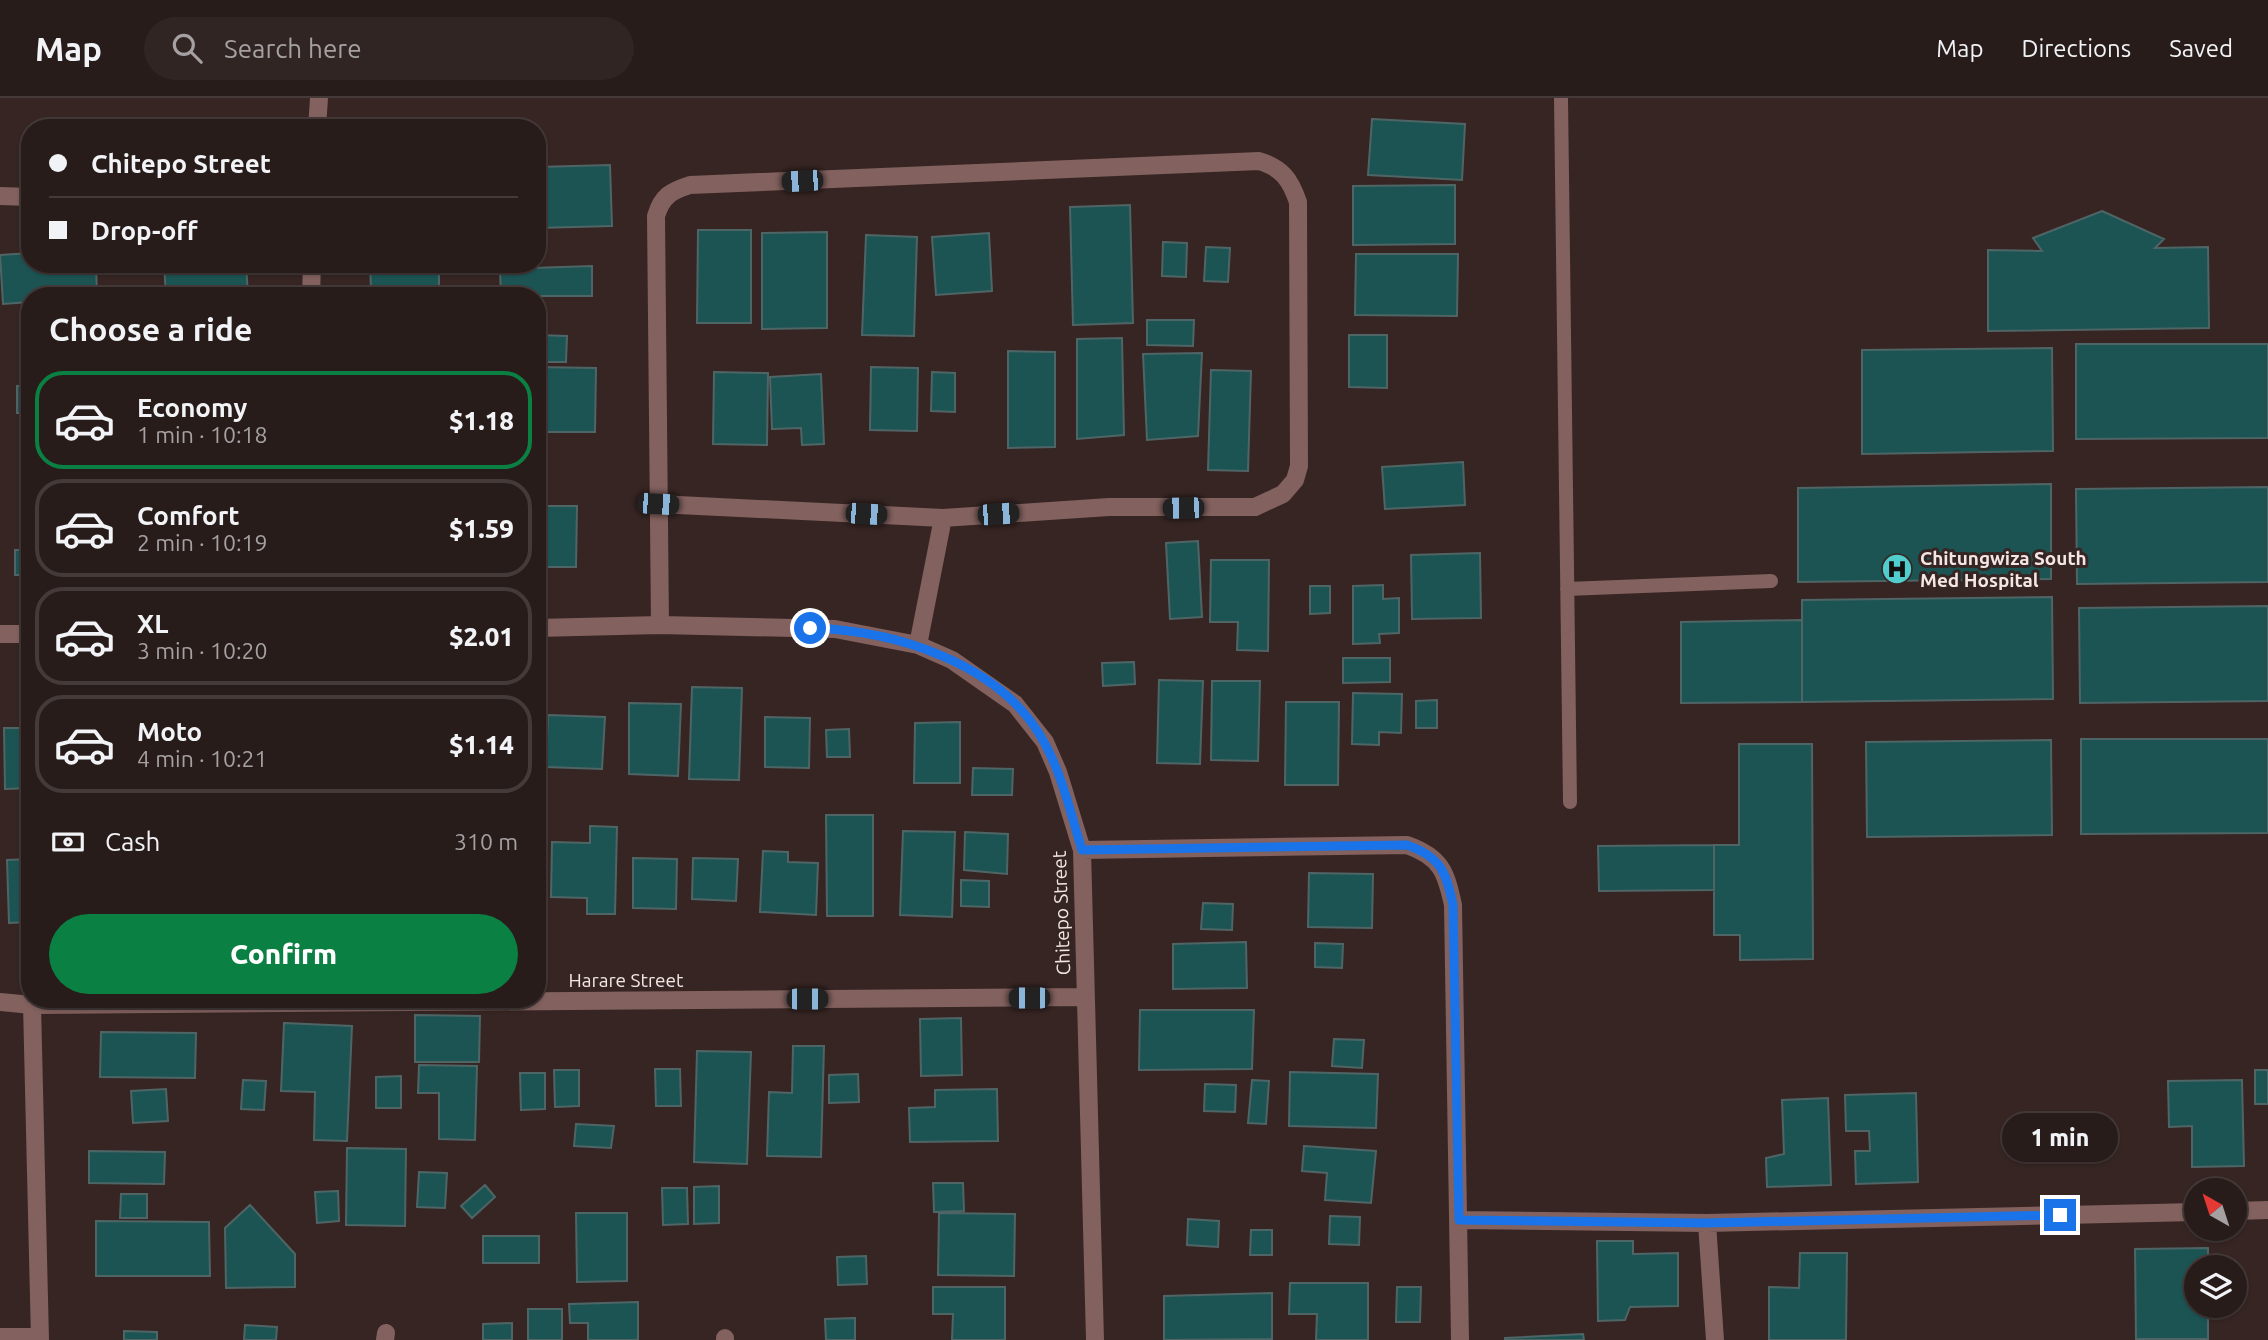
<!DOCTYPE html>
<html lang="en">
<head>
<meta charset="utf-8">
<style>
  body { margin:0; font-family:Ubuntu,sans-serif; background:#302523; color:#f1f3f6; height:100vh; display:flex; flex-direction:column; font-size:26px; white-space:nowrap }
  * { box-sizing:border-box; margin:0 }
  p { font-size:23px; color:#a5a1a2 }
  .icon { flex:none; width:38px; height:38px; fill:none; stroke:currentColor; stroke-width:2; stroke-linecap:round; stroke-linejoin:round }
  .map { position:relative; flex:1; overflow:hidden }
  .details { position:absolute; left:21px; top:189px; width:525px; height:721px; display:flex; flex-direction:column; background:#281c1a; border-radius:28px; box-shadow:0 2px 5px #0004,0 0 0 2px #443a39 }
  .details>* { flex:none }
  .guide { position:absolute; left:21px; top:21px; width:525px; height:154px; border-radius:28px; box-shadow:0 2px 5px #0004,0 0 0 2px #443a39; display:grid; align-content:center; height:154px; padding:0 28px; background:#281c1a }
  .needle { width:46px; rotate:321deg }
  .controls { position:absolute; left:2184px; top:1080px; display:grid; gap:14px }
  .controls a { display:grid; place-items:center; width:63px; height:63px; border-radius:50%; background:#281c1a; box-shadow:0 2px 5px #0004,0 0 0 2px #443a39; font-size:35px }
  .end { position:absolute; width:32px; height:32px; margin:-16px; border:9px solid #1a73e8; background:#fff; box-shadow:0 0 0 4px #fff }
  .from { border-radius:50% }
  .bubble { position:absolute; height:49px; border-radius:24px; background:#281c1a; box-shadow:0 2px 5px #0004,0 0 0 2px #443a39; font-size:23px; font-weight:800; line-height:49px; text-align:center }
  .car { position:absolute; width:21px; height:42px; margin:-21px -10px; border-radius:9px; box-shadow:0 0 5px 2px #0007; background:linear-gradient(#222 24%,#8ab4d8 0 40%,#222 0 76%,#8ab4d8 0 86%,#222 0) }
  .guide b { display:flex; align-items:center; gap:24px; height:66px; font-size:26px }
  .guide b+b { border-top:2px solid #443a39 }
  .guide i { width:18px; height:18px; background:#f1f3f6 }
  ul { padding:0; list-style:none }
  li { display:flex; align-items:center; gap:21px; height:98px; margin:0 14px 10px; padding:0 14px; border:4px solid #443a39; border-radius:28px }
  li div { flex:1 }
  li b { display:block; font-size:26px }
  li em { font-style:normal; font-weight:800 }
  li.on { border-color:#0b8043 }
  li>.icon { width:63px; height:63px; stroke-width:1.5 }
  h2 { padding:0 28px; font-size:32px; line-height:84px }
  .pay { display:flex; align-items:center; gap:18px; height:77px; padding:0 28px; font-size:26px }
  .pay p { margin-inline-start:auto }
  .cta { display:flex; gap:14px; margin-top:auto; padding:14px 28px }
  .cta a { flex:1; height:80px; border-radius:42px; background:#0b8043; color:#fff; font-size:28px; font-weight:800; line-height:80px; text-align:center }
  header { display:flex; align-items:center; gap:42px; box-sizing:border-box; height:98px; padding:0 35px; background:#281c1a; border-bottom:2px solid #443a39 }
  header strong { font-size:33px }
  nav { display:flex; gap:38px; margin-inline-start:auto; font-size:24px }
  .search { width:490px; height:63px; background:#302523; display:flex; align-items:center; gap:18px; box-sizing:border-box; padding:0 24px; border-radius:38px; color:#a5a1a2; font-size:26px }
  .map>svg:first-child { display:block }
</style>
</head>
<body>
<header>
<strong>Map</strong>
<div class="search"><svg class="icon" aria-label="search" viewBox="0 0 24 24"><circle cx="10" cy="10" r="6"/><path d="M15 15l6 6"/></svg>Search here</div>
<nav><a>Map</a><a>Directions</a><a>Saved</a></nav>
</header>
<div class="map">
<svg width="2268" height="1242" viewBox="0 0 2268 1242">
  <rect width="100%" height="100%" fill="#362523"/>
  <path fill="#1c5454" stroke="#4f6565" stroke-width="2" d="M1372,21l93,5 -3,56 -94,-5z
    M610,67l2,61 -75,2v-61z
    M1455,87v59l-102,1v-59z
    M1130,107l3,118 -60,2 -3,-118z
    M2102,113l62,28 -9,9 53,-1 1,81 -221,3v-81l54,1 -9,-13z
    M698,132h53v93h-54z
    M827,134v96l-65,1v-96z
    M989,135l3,58 -56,4 -4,-58z
    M866,137l51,2 -3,99 -52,-1z
    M1163,144l24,1 -1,34 -24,-1z
    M1206,149l24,1 -2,34 -24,-1z
    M30,155v11h66l1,32h-67v6l-27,2 -3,-49z
    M1356,156h102l-1,62 -102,-1z
    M164,166h82l2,30 -82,2z
    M370,166h69v24l-68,1z
    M592,168v30h-91l-1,-27z
    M24,216h6v51l-4,1z
    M1147,222h47l-1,26 -46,-1z
    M537,237l30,1 -1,26h-29z
    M1349,237h38v53l-38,-1z
    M1122,240l2,97 -47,4v-100z
    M2076,246h192v94l-192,1z
    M2052,250l1,103 -191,3v-104z
    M1008,253l47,1v95l-47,1z
    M1202,255l-4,83 -51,4 -4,-86z
    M537,269l59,1 -1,64h-58z
    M871,269l47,1 -1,63 -47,-1z
    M1211,272l40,1 -3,100 -40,-1z
    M714,274l54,1 -1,72 -54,-1z
    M932,274l23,1v39l-24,-1z
    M821,276l3,70 -22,1 -1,-17 -29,1 -2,-52z
    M17,288h13v52v-25h-13z
    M1463,364l2,43 -80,4 -3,-42z
    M2051,386v95l-253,3v-94z
    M2268,389v95l-191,2 -1,-95z
    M537,408h40l-1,61h-39z
    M1198,443l4,76 -32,2 -4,-76z
    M15,452h15v25h-15z
    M1480,455l1,65 -69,1 -1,-64z
    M1211,462h58l-1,91 -31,-1 1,-28h-28z
    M1383,487v14l16,-1v35l-20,1 1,9 -27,1v-58z
    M1310,488h20v27l-20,1z
    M2052,499l1,102 -251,3v-102z
    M2268,508v95l-188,2 -1,-95z
    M1802,522v82l-121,1v-81z
    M1343,560h47v24l-47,1z
    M1134,564l1,22 -32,2 -1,-23z
    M1159,582l44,1 -3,83 -43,-1z
    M1212,583h48l-2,80 -47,-1z
    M692,589l50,1 -3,92 -50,-1z
    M1353,595l49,1 -1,39 -22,-1v13l-27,-1z
    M1437,602v28h-21v-27z
    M1286,604h53l-1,83h-53z
    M629,605l52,1 -3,72 -49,-2z
    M548,617l57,2 -3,52 -56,-2z
    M765,619l45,1 -1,50 -44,-1z
    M960,624v61h-46l1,-60z
    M4,630h26v60l-25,1z
    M849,631l1,28h-23l-1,-27z
    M2081,641h187v94l-187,1z
    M2051,642l1,95 -185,2 -1,-95z
    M1739,646h73l1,215 -73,1v-25h-26v-90h25z
    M973,670l40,1 -1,26h-40z
    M826,717h47v101h-46z
    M590,728l27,1 -2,87h-28v-16l-36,-1 1,-55 38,1z
    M903,733l52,1 -3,85 -52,-2z
    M965,734l43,2 -1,40 -43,-4z
    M1714,747v45l-115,1 -1,-45z
    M763,753l25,1v10l30,1 -2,52 -56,-3z
    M633,760l44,1 -1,50 -43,-1z
    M693,760l45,1 -2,42 -44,-2z
    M30,761v63l-21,1 -2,-63z
    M1309,775l64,1 -1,54 -64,-1z
    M961,782l28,1v26l-28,-1z
    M1203,805l30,1 -1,26 -31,-1z
    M1246,844l1,46 -74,1v-45z
    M1315,845l28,1 -1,24 -27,-1z
    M1140,912h114l-2,59 -113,1z
    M415,917l65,1 -1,46h-64z
    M961,920l1,57 -41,1 -1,-57z
    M284,925l68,3 -5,115 -33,-1 1,-48 -34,-1z
    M101,934l95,1 -1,45 -95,-1z
    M1334,941l30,1 -2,28 -30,-2z
    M793,948h31l-3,111 -54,-1 2,-64 23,1z
    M697,953l54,1 -4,112 -53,-2z
    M419,967l58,1 -2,74 -36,-1v-46h-21z
    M655,971h25l1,37h-25z
    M554,972h25v36l-24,1z
    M2255,972h13v34h-13z
    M1290,974l88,2 -2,54 -87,-2z
    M520,975h25v36l-24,1z
    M858,976l1,28 -30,1v-28z
    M401,978v32h-25v-31z
    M243,982l23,1 -2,29 -23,-1z
    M1252,982l17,1 -3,43 -18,-1z
    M2242,982l2,86 -52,1v-41l-23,1 -1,-46z
    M1205,986l31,1 -1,27 -31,-1z
    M166,991l2,32 -35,2 -2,-32z
    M997,991l1,52 -88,1 -1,-34 26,-1v-17z
    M1916,995l2,89 -62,2 -1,-33h15l-1,-20h-23l-1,-36z
    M1828,1000l3,87 -64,2 -1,-29 18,-4 -2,-54z
    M576,1026l38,2 -3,22 -37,-2z
    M1304,1048l72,5 -5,52 -46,-3 2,-27 -25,-2z
    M347,1050l59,1 -1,77 -59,-1z
    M89,1053l76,1 -1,32 -75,-1z
    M419,1074l28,1 -2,35 -28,-1z
    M933,1085h30l1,28 -30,1z
    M485,1087l10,12 -23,21 -11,-12z
    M719,1088v37l-25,1v-37z
    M662,1090h25l1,36 -25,1z
    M338,1093l1,30 -22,2 -2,-31z
    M121,1096h26v24h-27z
    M250,1107l45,49v33l-69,1 -1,-60z
    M576,1115h51v68l-50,1z
    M939,1115l76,1 -1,62 -76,-1z
    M1330,1118l30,1 -1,28 -30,-1z
    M1188,1121l31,2 -1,26 -31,-2z
    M96,1123l113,1 1,54h-114z
    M1251,1132h21v25h-22z
    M483,1138h56v27h-56z
    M1597,1143h36v13l45,-1v53l-48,1 -5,13 -27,1z
    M2208,1150v19h-12v39h12v33h-72l-1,-90z
    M1800,1155h47l-1,87h-77v-53l30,1z
    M866,1158l1,28 -29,1 -1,-28z
    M1290,1185h78v57h-52l1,-26h-28z
    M933,1189h72v53h-53l1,-26h-20z
    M1397,1189h24l-1,35h-24z
    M1272,1195v46l-108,1v-44z
    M638,1204v38h-50v-17h-18l-1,-19z
    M528,1211h34v31h-34z
    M855,1220v22h-29l-1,-21z
    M512,1225v17h-29v-16z
    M245,1227l32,2 -1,13h-32z
    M124,1233l33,1v8h-33z
    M1583,1236l1,6h-79v-2z"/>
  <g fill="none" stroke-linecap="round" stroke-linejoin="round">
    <path stroke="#82615e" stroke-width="14" d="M1561,0l9,704
      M1567,491l204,-8
      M0,1237h40"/>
    <path stroke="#82615e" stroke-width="18" d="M317,30l2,-30
      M0,98l30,1
      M311,198l1,-32
      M658,406l285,14
      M660,527l-4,-409c6,-20 15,-25 34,-31l569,-24c23,7 31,18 39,41l1,264 -4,14 -12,14 -28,13h-146l-166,11 -25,127
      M537,530l123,-3 175,4 83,16 34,15 63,44 30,38 13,30 24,78 13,490
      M0,536h30
      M1082,752l325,-5c34,12 39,27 46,60l7,435
      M0,904l32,3 1052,-8
      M32,907l8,335
      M2235,1113l33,-1
      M1459,1122l248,3 489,-11
      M1707,1125l8,117
      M725,1240v2
      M385,1242l1,-7"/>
  </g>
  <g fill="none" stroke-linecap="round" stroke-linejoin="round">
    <path stroke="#1a73e8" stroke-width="9" d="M810,530c84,2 193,35 235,116 18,33 26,71 37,106l325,-5c34,12 39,27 46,60l6,315 248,3 353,-8"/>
  </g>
  <defs>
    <g id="hospital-disc" transform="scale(1.575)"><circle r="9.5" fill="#52cdcd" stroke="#362523"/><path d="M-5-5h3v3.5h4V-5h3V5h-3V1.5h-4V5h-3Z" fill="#111"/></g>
  </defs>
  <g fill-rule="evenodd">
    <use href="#hospital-disc" x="1897" y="471"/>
  </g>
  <g text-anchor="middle" stroke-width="6" stroke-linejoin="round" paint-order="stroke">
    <g font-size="19" font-weight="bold" fill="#f3e6e5" stroke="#362523" text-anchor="start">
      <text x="1920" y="467">Chitungwiza South<tspan x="1920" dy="22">Med Hospital</tspan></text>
    </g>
    <g font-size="19" fill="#f3e6e5" stroke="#362523">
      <text transform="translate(1061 815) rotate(-92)" y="7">Chitepo Street</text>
      <text x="626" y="889">Harare Street</text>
    </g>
  </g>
</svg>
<div class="controls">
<a><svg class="needle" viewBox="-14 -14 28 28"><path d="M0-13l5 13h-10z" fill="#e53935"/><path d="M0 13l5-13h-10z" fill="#a5a1a2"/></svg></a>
<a><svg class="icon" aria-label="layers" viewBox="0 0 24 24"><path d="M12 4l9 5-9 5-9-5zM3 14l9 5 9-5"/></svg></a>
</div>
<i class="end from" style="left:810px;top:530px"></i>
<i class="end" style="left:2060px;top:1117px"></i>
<div class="bubble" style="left:2002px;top:1015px;width:116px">1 min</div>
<i class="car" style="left:802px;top:83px;rotate:267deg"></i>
<i class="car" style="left:658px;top:406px;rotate:93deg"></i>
<i class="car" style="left:1183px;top:410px;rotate:269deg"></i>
<i class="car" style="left:866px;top:416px;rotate:93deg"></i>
<i class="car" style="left:998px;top:416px;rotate:86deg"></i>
<i class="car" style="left:1029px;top:900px;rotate:270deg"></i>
<i class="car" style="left:807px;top:901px;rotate:90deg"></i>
<div class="guide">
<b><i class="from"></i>Chitepo Street</b>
<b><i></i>Drop-off</b>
</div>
<section class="details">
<h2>Choose a ride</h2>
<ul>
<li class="on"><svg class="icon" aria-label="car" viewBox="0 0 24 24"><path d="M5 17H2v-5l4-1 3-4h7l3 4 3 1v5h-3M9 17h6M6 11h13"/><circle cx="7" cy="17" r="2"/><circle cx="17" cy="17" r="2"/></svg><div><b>Economy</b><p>1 min · 10:18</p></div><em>$1.18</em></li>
<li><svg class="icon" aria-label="car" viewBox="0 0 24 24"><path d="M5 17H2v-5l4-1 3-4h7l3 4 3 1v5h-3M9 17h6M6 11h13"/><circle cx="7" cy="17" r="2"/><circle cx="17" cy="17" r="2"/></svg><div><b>Comfort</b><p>2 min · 10:19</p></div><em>$1.59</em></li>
<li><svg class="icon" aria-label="car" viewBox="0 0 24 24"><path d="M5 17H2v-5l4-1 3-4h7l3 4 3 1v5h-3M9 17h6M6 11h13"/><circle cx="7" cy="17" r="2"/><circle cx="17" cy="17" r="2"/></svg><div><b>XL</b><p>3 min · 10:20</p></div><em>$2.01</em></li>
<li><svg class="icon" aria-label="car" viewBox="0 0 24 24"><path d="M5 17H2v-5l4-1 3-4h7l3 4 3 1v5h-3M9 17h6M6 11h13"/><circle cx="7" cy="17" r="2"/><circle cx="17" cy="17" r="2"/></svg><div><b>Moto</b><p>4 min · 10:21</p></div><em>$1.14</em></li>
</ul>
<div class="pay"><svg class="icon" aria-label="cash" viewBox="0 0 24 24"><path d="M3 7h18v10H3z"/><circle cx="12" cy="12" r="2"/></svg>Cash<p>310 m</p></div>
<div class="cta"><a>Confirm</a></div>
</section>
</div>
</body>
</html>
